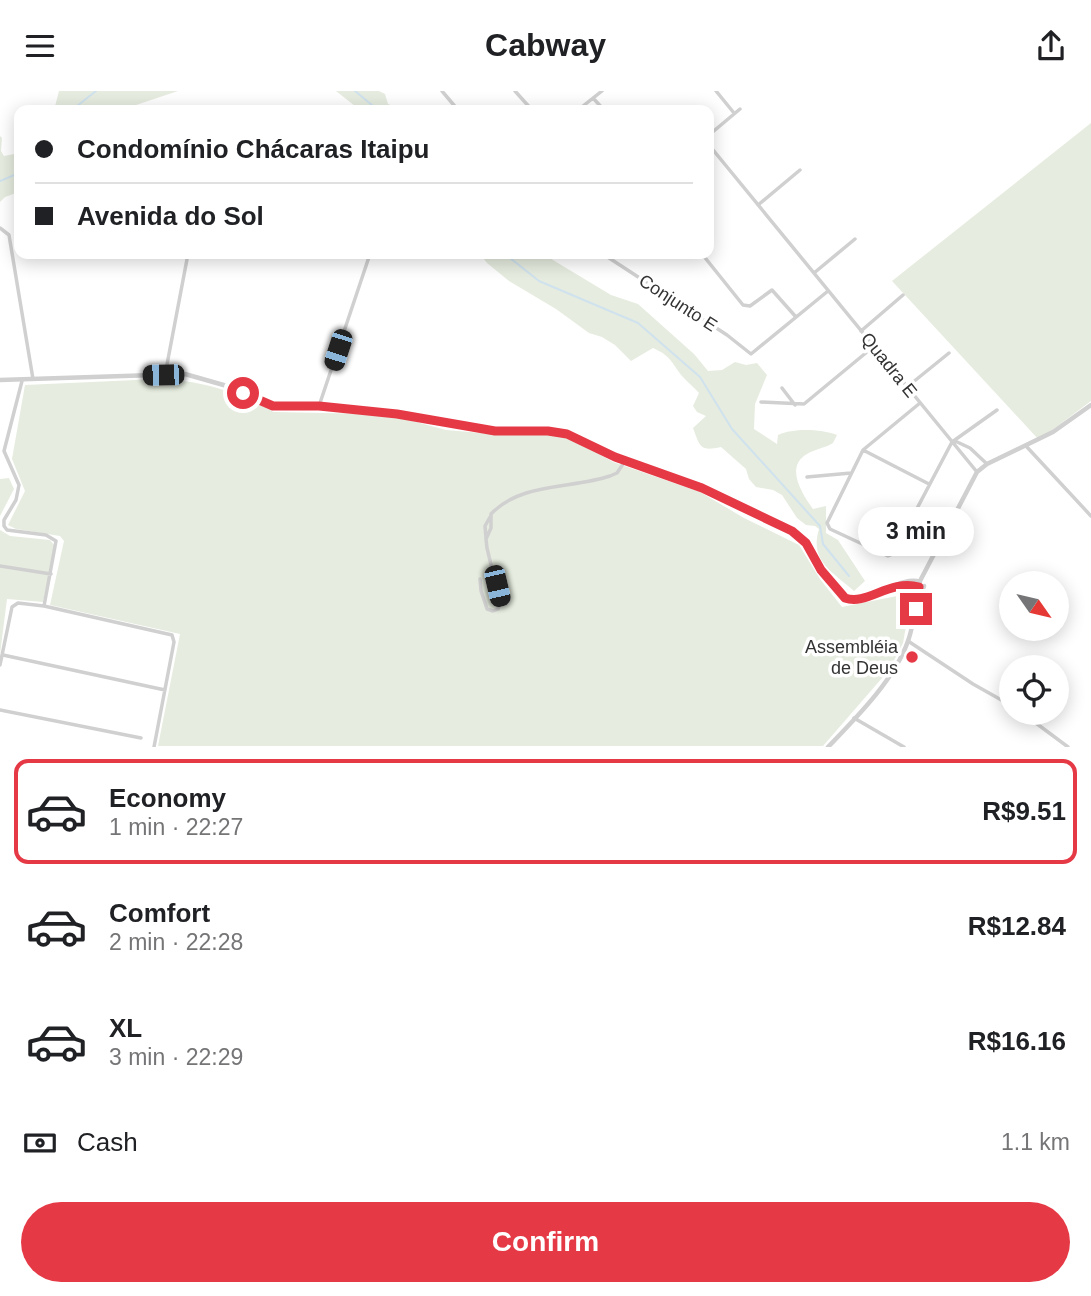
<!DOCTYPE html>
<html lang="en">
<head>
<meta charset="utf-8">
<style>
  body { margin:0; font-family:Arial,sans-serif; background:#f6f6f6; color:#202124; height:100vh; display:flex; flex-direction:column; font-size:26px; white-space:nowrap }
  * { box-sizing:border-box; margin:0 }
  p { font-size:23px; color:#757577 }
  .icon { flex:none; width:38px; height:38px; fill:none; stroke:currentColor; stroke-width:2; stroke-linecap:round; stroke-linejoin:round }
  .map { position:relative; height:656px; overflow:hidden }
  .sheet { display:flex; flex-direction:column; background:#fff; flex:1 }
  .sheet>* { flex:none }
  .hud { position:absolute; left:14px; top:14px; width:700px; height:154px; border-radius:14px; box-shadow:0 4px 18px #0003; display:grid; align-content:center; height:154px; padding:0 21px; background:#fff }
  .needle { width:46px; rotate:124deg }
  .fabs { position:absolute; left:999px; top:480px; display:grid; gap:14px }
  .fabs a { display:grid; place-items:center; width:70px; height:70px; border-radius:50%; background:#fff; box-shadow:0 4px 18px #0003; font-size:35px }
  .end { position:absolute; width:32px; height:32px; margin:-16px; border:9px solid #e63946; background:#fff; box-shadow:0 0 0 4px #fff }
  .from { border-radius:50% }
  .bubble { position:absolute; height:49px; border-radius:24px; background:#fff; box-shadow:0 4px 18px #0003; font-size:23px; font-weight:700; line-height:49px; text-align:center }
  .car { position:absolute; width:21px; height:42px; margin:-21px -10px; border-radius:9px; box-shadow:0 0 5px 2px #0007; background:linear-gradient(#222 24%,#8ab4d8 0 40%,#222 0 76%,#8ab4d8 0 86%,#222 0) }
  .hud b { display:flex; align-items:center; gap:24px; height:66px; font-size:26px }
  .hud b+b { border-top:2px solid #e0e0e0 }
  .hud i { width:18px; height:18px; background:#202124 }
  ul { padding:12px 0 0; list-style:none }
  li { display:flex; align-items:center; gap:21px; height:105px; margin:0 14px 10px; padding:0 7px; border:4px solid transparent; border-radius:14px }
  li div { flex:1 }
  li b { display:block; font-size:26px }
  li em { font-style:normal; font-weight:700 }
  li.selected { border-color:#e63946 }
  li>.icon { width:63px; height:63px; stroke-width:1.5 }
  .pay { display:flex; align-items:center; gap:18px; height:77px; padding:0 21px; font-size:26px }
  .pay p { margin-inline-start:auto }
  .button { display:flex; gap:14px; margin-top:auto; padding:14px 21px }
  .button a { flex:1; height:80px; border-radius:42px; background:#e63946; color:#fff; font-size:28px; font-weight:700; line-height:80px; text-align:center }
  header { display:flex; justify-content:space-between; align-items:center; height:91px; padding:0 21px; background:#fff; font-size:32px; font-weight:700 }
  .map>svg:first-child { display:block }
</style>
</head>
<body>
<header><svg class="icon" aria-label="menu" viewBox="0 0 24 24"><path d="M4 6h16M4 12h16M4 18h16"/></svg>Cabway<svg class="icon" aria-label="share" viewBox="0 0 24 24"><path d="M12 15V3M7 8l5-5 5 5M5 13v7h14v-7"/></svg></header>
<div class="map">
<svg width="1091" height="656" viewBox="0 0 1091 656">
  <rect width="100%" height="100%" fill="#fff"/>
  <path fill="#e6ecdf" d="M59,0h119l-57,19h-67z
    M336,0h43l6,3 3,10 14,6h-42z
    M1091,32v278l-52,39 -147,-159z
    M0,45l2,2 -1,13 3,5 15,-3v39l-14,5 -5,5z
    M480,163h63l68,41 27,9 56,50 14,17 14,-1 13,-8 11,3 11,-2 10,12 -12,29 -1,25 23,15 1,-9c16,-7 42,-6 59,0l-4,8c-8,5 -18,6 -26,11 -23,13 -4,41 6,55l13,-3v27l12,7 27,41 -11,10c-21,-19 -45,-30 -35,-62l-4,-3 -9,-1 -9,-7 -15,-23 -9,-5 -17,-3 -7,-8 -3,-10 -25,-22c-22,5 -21,-1 -28,-19l13,-12 -9,-4 -4,-6 6,-13c-5,-6 -12,-11 -17,-17 -11,-14 -11,-20 -29,-28l-22,13 -16,-16 -13,-8 -13,-4 -33,-24 -47,-28 -22,-18z
    M158,288c47,2 69,11 111,29l4,4 101,2 20,2 52,14 46,4h52l20,3 14,5 35,20 87,30 44,26 55,27 21,34 22,28 70,-14 -9,50 -14,27 -66,76h-665l22,-112 -130,-29 14,-64 -4,-5 -44,-7 -8,-4 17,-34 -13,-32 13,-74z
    M9,387l5,11 -14,27v-37z
    M0,439l10,6 40,4 5,6 -12,56 -36,-3 -7,55z"/>
  <g fill="none" stroke-linecap="round" stroke-linejoin="round">
    <path stroke="#cfe2ee" stroke-width="2" d="M355,0l23,19
      M72,19l24,-19
      M0,90l19,-8
      M505,163l34,27 99,42 62,54 32,52 88,97 3,18 26,32"/>
    <path stroke="#d0d0d0" stroke-width="3.5" d="M442,0l16,19
      M515,0l17,19
      M716,0l18,22
      M593,7l11,12
      M180,19v-2
      M578,19l24,-19
      M709,44l31,-26
      M709,54l268,327
      M758,114l42,-35
      M0,137l9,7 24,144
      M603,163l124,81 24,19 77,-63
      M702,163l41,51 7,1 22,-16 24,27
      M814,182l41,-34
      M861,240l42,-36
      M165,284l23,-121
      M22,290l-18,70 15,34 -3,15 -12,20v6l3,4 39,5 10,6 -12,65
      M907,296l42,-34
      M782,297l13,17
      M761,311l43,2 69,-57
      M920,312l-57,47 -36,73 3,6 58,27 5,-2 59,-112 45,-32
      M319,315l51,-152
      M955,350l15,7 17,16
      M1026,355l65,70
      M863,359l66,34
      M807,386l44,-4
      M486,447l-1,-12 5,-9
      M0,475l51,8
      M480,488l1,12 6,18 6,2 5,-2 2,-7 -13,-54 -1,-9 5,-11v-14c30,-32 81,-25 119,-38l7,-3 8,-12
      M908,550l65,43 39,22
      M3,564l162,35
      M0,574l12,-58 6,-4 26,3 128,29 2,7 -20,105
      M0,619l141,28
      M1021,621l47,35
      M854,627l50,29"/>
    <path stroke="#d0d0d0" stroke-width="4.5" d="M0,289l185,-6 42,12 46,20h46l49,5 127,20h53l19,3 48,23 87,31 90,43 14,12 15,27 24,28c21,8 57,-24 75,-16
      M920,490l57,-109 10,-8 66,-32 38,-27
      M920,507l4,-12
      M828,656c28,-29 67,-68 80,-106 6,-17 8,-36 11,-54"/>
  </g>
  <g fill="none" stroke-linecap="round" stroke-linejoin="round">
    <path stroke="#e63946" stroke-width="9" d="M243,302l30,13h46l78,8 98,17h53l19,3 48,23 87,31 90,43 14,12 15,27 24,28c22,8 44,-19 74,-11l-3,22"/>
  </g>
  <circle fill="#e63946" stroke="#fff" stroke-width="2.5" cx="912" cy="566" r="7"/>
  <g text-anchor="middle" stroke-width="7" stroke-linejoin="round" paint-order="stroke">
    <g font-size="18" fill="#333" stroke="#fff">
      <text transform="translate(678 212) rotate(33)" y="6">Conjunto E</text>
      <text transform="translate(889 274) rotate(51)" y="6">Quadra E</text>
    </g>
    <g font-size="18" fill="#333" stroke="#fff" text-anchor="end">
      <text x="898" y="562">Assembléia<tspan x="898" dy="21">de Deus</tspan></text>
    </g>
  </g>
</svg>
<div class="fabs">
<a><svg class="needle" viewBox="-14 -14 28 28"><path d="M0-13l5 13h-10z" fill="#e53935"/><path d="M0 13l5-13h-10z" fill="#757577"/></svg></a>
<a><svg class="icon" aria-label="locate" viewBox="0 0 24 24"><circle cx="12" cy="12" r="6"/><path d="M12 2v4M12 18v4M2 12h4M18 12h4"/></svg></a>
</div>
<i class="end from" style="left:243px;top:302px"></i>
<i class="end" style="left:916px;top:518px"></i>
<div class="bubble" style="left:858px;top:416px;width:116px">3 min</div>
<i class="car" style="left:338px;top:259px;rotate:198deg"></i>
<i class="car" style="left:163px;top:284px;rotate:269deg"></i>
<i class="car" style="left:497px;top:495px;rotate:167deg"></i>
<div class="hud">
<b><i class="from"></i>Condomínio Chácaras Itaipu</b>
<b><i></i>Avenida do Sol</b>
</div>
</div>
<section class="sheet">
<ul>
<li class="selected"><svg class="icon" aria-label="car" viewBox="0 0 24 24"><path d="M5 17H2v-5l4-1 3-4h7l3 4 3 1v5h-3M9 17h6M6 11h13"/><circle cx="7" cy="17" r="2"/><circle cx="17" cy="17" r="2"/></svg><div><b>Economy</b><p>1 min · 22:27</p></div><em>R$9.51</em></li>
<li><svg class="icon" aria-label="car" viewBox="0 0 24 24"><path d="M5 17H2v-5l4-1 3-4h7l3 4 3 1v5h-3M9 17h6M6 11h13"/><circle cx="7" cy="17" r="2"/><circle cx="17" cy="17" r="2"/></svg><div><b>Comfort</b><p>2 min · 22:28</p></div><em>R$12.84</em></li>
<li><svg class="icon" aria-label="car" viewBox="0 0 24 24"><path d="M5 17H2v-5l4-1 3-4h7l3 4 3 1v5h-3M9 17h6M6 11h13"/><circle cx="7" cy="17" r="2"/><circle cx="17" cy="17" r="2"/></svg><div><b>XL</b><p>3 min · 22:29</p></div><em>R$16.16</em></li>
</ul>
<div class="pay"><svg class="icon" aria-label="cash" viewBox="0 0 24 24"><path d="M3 7h18v10H3z"/><circle cx="12" cy="12" r="2"/></svg>Cash<p>1.1 km</p></div>
<div class="button"><a>Confirm</a></div>
</section>
</body>
</html>
